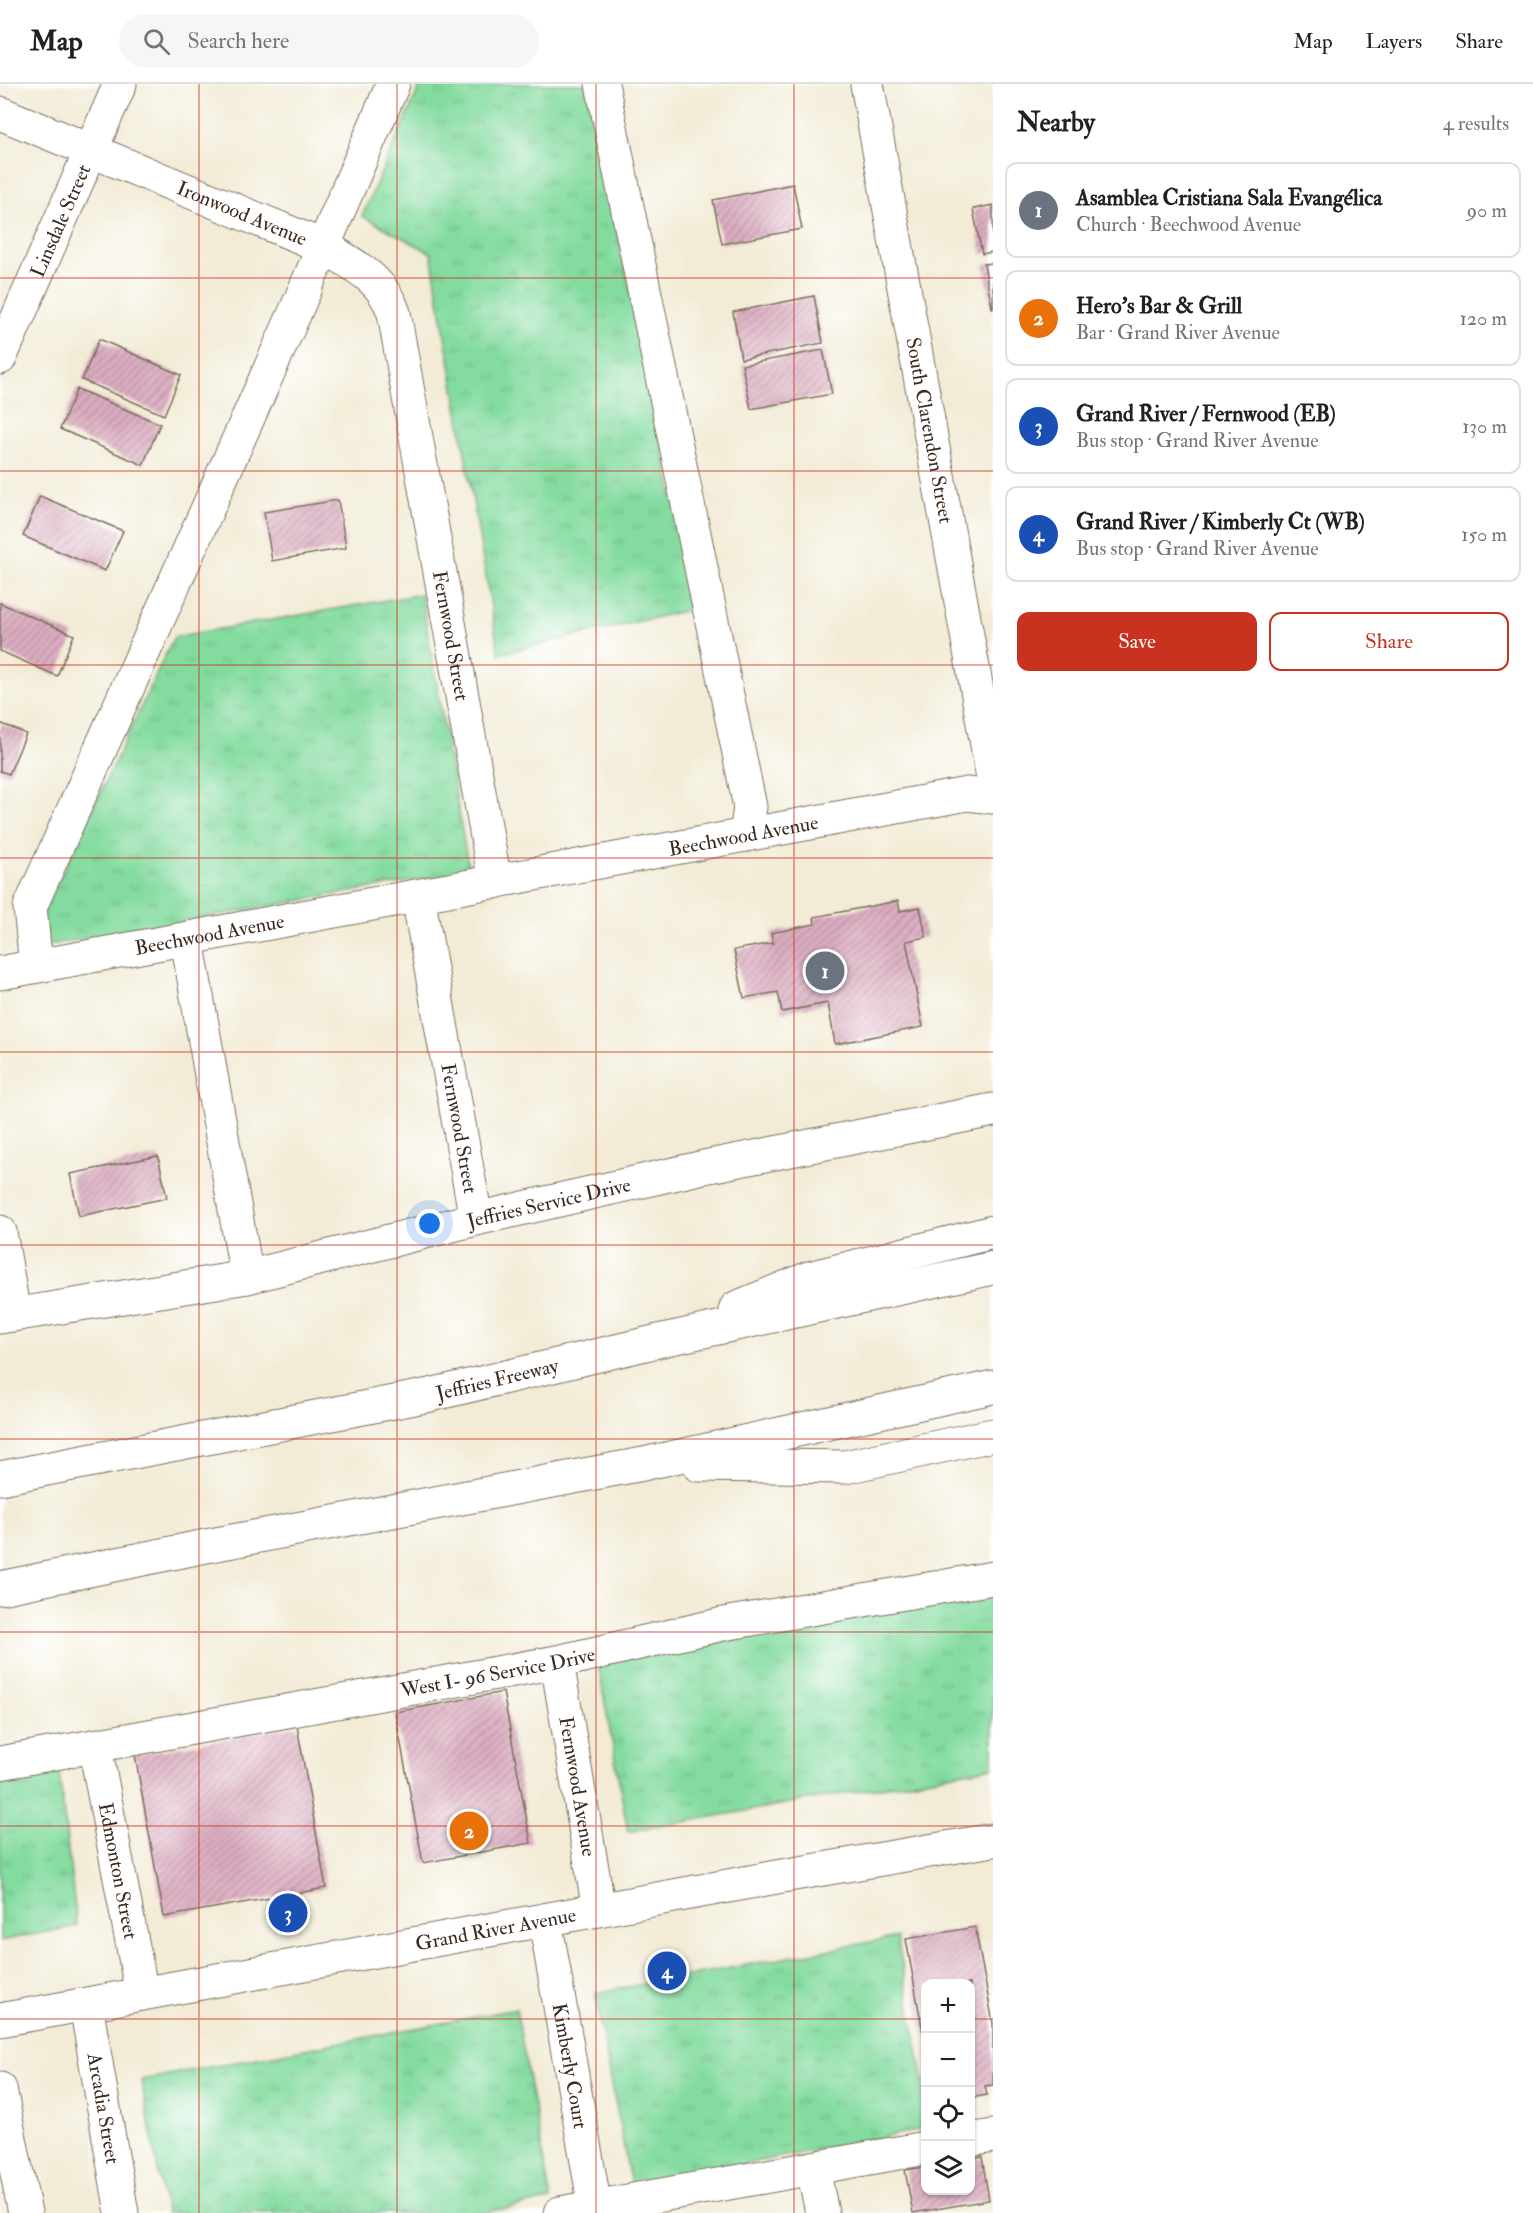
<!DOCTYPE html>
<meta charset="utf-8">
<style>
body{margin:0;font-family:"IM FELL Double Pica",serif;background:#f6f6f6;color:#202124}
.controls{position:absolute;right:18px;bottom:18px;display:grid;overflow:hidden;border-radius:12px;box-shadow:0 2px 4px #0004}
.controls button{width:54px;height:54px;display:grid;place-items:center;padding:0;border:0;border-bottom:2px solid #e0e0e0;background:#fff;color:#202124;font:30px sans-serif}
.you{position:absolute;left:430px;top:1140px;width:21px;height:21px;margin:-15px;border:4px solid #fff;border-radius:50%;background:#1a73e8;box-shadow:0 0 0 9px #1a73e833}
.badge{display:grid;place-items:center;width:39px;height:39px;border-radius:50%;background:#c8321e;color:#fff;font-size:20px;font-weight:700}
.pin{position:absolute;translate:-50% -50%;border:3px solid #fff;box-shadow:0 2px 6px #0006}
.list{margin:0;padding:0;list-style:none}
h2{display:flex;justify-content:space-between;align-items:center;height:78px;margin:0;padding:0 24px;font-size:26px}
h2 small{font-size:20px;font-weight:400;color:#757577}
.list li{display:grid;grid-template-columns:39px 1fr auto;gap:18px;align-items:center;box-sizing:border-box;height:96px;margin:0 12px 12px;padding:0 12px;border:2px solid #e0e0e0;border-radius:12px}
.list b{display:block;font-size:22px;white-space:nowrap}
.list p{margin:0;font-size:20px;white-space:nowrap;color:#757577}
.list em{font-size:20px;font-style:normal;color:#757577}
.actions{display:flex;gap:12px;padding:18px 24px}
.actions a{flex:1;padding:14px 0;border:2px solid #c8321e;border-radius:12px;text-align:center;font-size:21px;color:#c8321e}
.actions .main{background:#c8321e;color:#fff}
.icon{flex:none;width:33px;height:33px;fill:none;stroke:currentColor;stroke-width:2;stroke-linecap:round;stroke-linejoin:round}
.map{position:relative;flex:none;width:993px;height:2129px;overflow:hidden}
header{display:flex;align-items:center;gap:36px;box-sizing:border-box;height:84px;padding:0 30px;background:#fff;border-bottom:2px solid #e0e0e0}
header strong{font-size:28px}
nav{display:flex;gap:33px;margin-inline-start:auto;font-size:21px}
.search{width:420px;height:54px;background:#f6f6f6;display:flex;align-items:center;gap:15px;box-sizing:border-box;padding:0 21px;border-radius:33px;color:#757577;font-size:22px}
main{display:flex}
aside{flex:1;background:#fff}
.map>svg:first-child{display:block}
.grass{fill:url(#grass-tufts);stroke:#5f825e;stroke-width:1.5}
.building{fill:url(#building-hatch)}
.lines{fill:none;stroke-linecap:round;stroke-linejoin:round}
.minor-casing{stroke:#7b6e5e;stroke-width:35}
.major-casing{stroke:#7b6e5e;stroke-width:35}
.highway-casing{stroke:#7b6e5e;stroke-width:35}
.minor{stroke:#fff;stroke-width:33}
.major{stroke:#fff;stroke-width:33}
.highway{stroke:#fff;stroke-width:33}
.grid{fill:none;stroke:#c8321e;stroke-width:1.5;stroke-opacity:0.55}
.labels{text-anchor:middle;stroke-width:4.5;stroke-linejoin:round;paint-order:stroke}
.street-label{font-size:20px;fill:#3b2a1e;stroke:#fff}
</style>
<header>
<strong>Map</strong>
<div class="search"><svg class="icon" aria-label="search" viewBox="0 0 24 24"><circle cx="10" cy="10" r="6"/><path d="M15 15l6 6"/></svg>Search here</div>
<nav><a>Map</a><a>Layers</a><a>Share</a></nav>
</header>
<main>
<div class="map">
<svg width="993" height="2129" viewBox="0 0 993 2129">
<defs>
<pattern id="grass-tufts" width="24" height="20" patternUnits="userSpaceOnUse" patternTransform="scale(1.5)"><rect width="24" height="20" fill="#83db9f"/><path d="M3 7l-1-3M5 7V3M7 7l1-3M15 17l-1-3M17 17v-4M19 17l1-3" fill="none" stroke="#72bc88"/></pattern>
<pattern id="building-hatch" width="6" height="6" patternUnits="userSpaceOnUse" patternTransform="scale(1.5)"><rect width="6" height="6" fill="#dcadc1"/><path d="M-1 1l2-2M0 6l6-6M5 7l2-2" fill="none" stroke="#b48d9c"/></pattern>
</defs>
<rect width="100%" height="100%" fill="#fff"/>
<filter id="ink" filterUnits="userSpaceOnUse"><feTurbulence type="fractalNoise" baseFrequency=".0167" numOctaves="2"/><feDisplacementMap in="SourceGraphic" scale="12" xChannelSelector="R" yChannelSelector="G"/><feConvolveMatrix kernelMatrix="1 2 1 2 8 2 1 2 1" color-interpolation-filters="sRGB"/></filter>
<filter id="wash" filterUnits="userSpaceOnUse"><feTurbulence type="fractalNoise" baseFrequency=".008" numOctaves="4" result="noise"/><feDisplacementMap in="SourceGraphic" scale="24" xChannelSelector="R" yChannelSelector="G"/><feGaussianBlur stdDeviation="1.35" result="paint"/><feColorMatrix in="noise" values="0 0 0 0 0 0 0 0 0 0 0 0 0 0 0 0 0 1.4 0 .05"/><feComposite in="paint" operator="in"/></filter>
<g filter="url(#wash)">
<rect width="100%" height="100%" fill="#f2ebd5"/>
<!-- grass -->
<path class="grass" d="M 421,0 L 586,0 L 697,524 L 499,570 L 431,169 L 362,132 Z
M 421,510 L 469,787 L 48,861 L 43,830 L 174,553 Z
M 993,1509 L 993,1683 L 628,1748 L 598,1580 Z
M 59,1688 L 77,1842 L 0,1857 L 0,1699 Z
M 897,1853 L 925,2005 L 925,2045 L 631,2102 L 595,1909 Z
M 516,1925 L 551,2116 L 481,2129 L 166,2129 L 141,1996 Z"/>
<g id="blocks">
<!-- building -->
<path class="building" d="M 793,100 L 802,145 L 722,160 L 713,116 Z
M 993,121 L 993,168 L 982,170 L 973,125 Z
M 993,179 L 993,224 L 992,224 L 984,180 Z
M 814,212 L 823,259 L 741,275 L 733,228 Z
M 99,255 L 181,291 L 164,331 L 82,296 Z
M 823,266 L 832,310 L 751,325 L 742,281 Z
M 77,305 L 160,340 L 143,381 L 60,345 Z
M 40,412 L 123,447 L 105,487 L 23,452 Z
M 338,416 L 346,464 L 272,477 L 264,428 Z
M 0,519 L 74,551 L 57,592 L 0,567 Z
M 0,639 L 26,650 L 9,690 L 0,687 Z
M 898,817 L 900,827 L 920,823 L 926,853 L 906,857 L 923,943 L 835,960 L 828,919 L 782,928 L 778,908 L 744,914 L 734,866 L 773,859 L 771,849 L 815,840 L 814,833 Z
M 158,1072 L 167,1114 L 79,1132 L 70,1090 Z
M 503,1608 L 531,1759 L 423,1779 L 395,1628 Z
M 297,1642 L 326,1804 L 164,1833 L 135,1671 Z
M 975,1843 L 993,1939 L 993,2001 L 985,2002 L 987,2011 L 970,2014 L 970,1900 L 926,1900 L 924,1954 L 906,1855 Z
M 982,2073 L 989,2116 L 913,2129 L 905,2086 L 926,2083 L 926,2106 L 970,2106 L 970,2075 Z"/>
</g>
</g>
<g filter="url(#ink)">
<use href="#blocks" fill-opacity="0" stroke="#7b6e5e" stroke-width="1.5"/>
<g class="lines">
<!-- minor casing -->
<g class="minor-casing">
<g id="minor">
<path d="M 602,0 L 750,723 L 746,751"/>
<path id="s1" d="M 867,0 L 993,694"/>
<path id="s2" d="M 0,29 L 327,164 C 355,182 383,195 394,229 L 495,798"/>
<path id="s3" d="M 0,274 L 120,0"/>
<path id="s4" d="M 418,812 L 476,1135"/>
<path d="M 187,856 L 247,1193"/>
<path d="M 36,882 L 30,823 L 297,224 L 393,0"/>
<path id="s5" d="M 0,889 L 967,710 L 993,713"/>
<path d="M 0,1148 L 14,1231"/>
<path id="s6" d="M 0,1233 L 247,1193 L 476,1135 L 704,1083 L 993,1026"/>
<path id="s7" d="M 557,1578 L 599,1826"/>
<path id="s8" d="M 95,1663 L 142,1910"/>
<path id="s9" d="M 0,1679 L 557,1578 L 723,1540 L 993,1494"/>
<path id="s10" d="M 545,1836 L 596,2129"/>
<path id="s11" d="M 86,1921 L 122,2129"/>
<path d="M 0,2005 L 25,2129"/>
<path d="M 970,2056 L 993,2052"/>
<path d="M 813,2084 L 822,2129"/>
<path d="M 560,2129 L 926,2064"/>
</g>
</g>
<!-- major casing -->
<g class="major-casing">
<g id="major">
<path id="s12" d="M 0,1936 L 788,1791 L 993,1756"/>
</g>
</g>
<!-- highway casing -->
<g class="highway-casing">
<g id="highway">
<path d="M 736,1224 L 809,1194 L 993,1148"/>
<path d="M 699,1381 L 845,1383 L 993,1351"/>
<path id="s13" d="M 0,1394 L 430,1311 L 658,1257 L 993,1184"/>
<path d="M 0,1504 L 211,1461 L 643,1380 L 993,1303"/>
</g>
</g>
<!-- minor -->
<use href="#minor" class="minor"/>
<!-- major -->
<use href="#major" class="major"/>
<!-- highway -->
<use href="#highway" class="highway"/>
</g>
</g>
<!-- grid -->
<path class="grid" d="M 199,0 L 199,2129M 397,0 L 397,2129M 596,0 L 596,2129M 794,0 L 794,2129M 0,194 L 993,194M 0,387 L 993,387M 0,581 L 993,581M 0,774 L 993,774M 0,968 L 993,968M 0,1161 L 993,1161M 0,1355 L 993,1355M 0,1548 L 993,1548M 0,1742 L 993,1742M 0,1935 L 926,1935M 970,1935 L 993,1935"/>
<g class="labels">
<!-- street labels -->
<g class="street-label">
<text dy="7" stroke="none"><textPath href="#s2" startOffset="262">Ironwood Avenue</textPath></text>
<text dy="7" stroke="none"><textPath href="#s3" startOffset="150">Linsdale Street</textPath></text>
<text dy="7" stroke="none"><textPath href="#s1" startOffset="352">South Clarendon Street</textPath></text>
<text dy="7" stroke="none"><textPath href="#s2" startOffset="777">Fernwood Street</textPath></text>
<text dy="7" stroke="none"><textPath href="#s5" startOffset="756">Beechwood Avenue</textPath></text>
<text dy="7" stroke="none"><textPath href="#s5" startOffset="213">Beechwood Avenue</textPath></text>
<text dy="7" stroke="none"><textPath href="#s4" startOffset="236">Fernwood Street</textPath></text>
<text dy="7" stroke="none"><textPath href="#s6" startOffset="561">Jeffries Service Drive</textPath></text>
<text dy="7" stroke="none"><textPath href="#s13" startOffset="507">Jeffries Freeway</textPath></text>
<text dy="7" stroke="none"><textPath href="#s9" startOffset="506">West I- 96 Service Drive</textPath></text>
<text dy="7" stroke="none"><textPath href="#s7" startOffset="126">Fernwood Avenue</textPath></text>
<text dy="7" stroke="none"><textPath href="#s8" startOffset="126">Edmonton Street</textPath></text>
<text dy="7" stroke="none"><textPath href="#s12" startOffset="504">Grand River Avenue</textPath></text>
<text dy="7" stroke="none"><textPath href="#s10" startOffset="148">Kimberly Court</textPath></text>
<text dy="7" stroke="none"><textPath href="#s11" startOffset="105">Arcadia Street</textPath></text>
</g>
</g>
</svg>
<div class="controls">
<button>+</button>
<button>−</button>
<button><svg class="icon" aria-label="locate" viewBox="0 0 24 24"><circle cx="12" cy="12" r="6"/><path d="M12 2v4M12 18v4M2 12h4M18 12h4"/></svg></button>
<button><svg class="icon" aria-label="layers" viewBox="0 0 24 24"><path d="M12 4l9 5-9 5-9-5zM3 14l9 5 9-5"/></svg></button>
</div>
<div class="you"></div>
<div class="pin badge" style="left:825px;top:887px;background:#6b7280">1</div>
<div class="pin badge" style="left:469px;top:1747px;background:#e8710a">2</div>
<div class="pin badge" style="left:288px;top:1829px;background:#1a4fb4">3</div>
<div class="pin badge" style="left:667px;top:1887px;background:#1a4fb4">4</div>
</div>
<aside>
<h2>Nearby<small>4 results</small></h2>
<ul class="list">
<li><span class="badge" style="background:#6b7280">1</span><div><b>Asamblea Cristiana Sala Evangélica</b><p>Church · Beechwood Avenue</p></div><em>90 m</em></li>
<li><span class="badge" style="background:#e8710a">2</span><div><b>Hero's Bar &amp; Grill</b><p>Bar · Grand River Avenue</p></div><em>120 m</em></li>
<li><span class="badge" style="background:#1a4fb4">3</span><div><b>Grand River / Fernwood (EB)</b><p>Bus stop · Grand River Avenue</p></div><em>130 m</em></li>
<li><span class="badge" style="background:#1a4fb4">4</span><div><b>Grand River / Kimberly Ct (WB)</b><p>Bus stop · Grand River Avenue</p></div><em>150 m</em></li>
</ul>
<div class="actions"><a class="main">Save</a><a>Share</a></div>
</aside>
</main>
